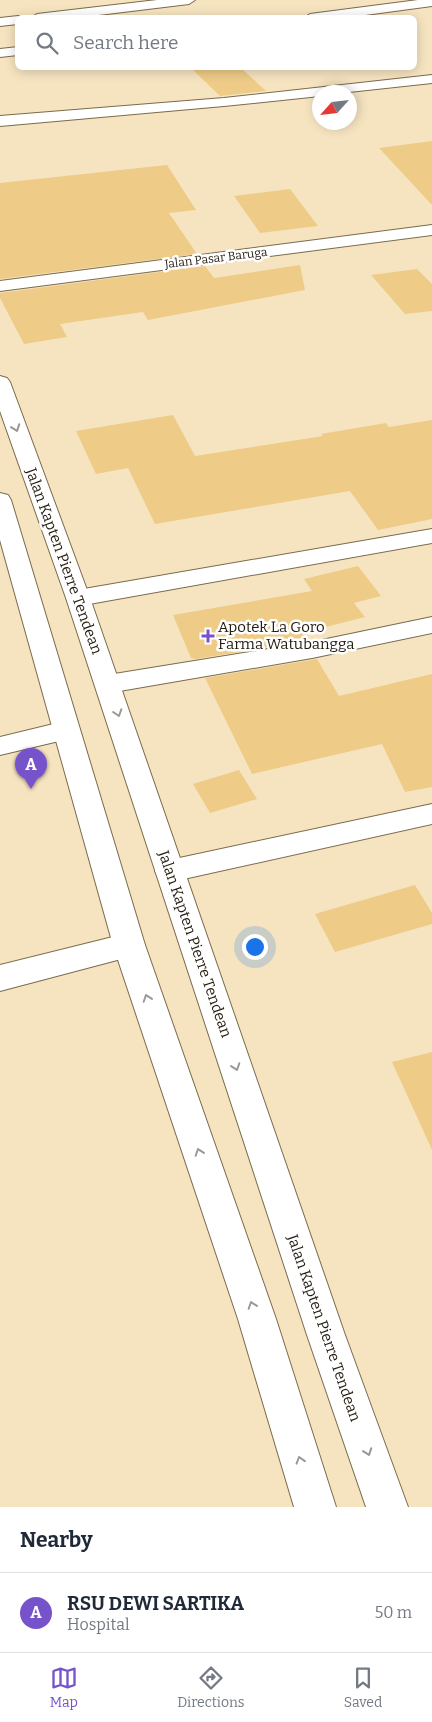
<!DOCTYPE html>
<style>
body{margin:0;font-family:Bitter,serif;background:#f6f6f7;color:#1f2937}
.compass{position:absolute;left:312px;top:85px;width:45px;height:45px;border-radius:50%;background:#fff;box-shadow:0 2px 12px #0003;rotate:243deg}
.you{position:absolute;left:254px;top:946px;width:18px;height:18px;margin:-12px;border:4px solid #fff;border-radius:50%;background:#1a73e8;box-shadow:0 0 0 8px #1a73e833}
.badge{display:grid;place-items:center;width:32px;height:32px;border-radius:50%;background:#7652cb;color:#fff;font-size:16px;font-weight:700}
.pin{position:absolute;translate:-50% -41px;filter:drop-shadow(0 1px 2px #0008)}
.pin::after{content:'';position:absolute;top:26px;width:18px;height:15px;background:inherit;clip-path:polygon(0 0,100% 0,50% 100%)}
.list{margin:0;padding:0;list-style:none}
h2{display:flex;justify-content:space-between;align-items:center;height:65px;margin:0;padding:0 20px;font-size:21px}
h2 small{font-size:16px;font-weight:400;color:#747a83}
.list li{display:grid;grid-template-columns:32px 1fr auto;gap:15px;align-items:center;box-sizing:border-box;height:80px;padding:0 20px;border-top:1px solid #e0e1e3}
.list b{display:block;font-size:19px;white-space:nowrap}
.list p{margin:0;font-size:16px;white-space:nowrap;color:#747a83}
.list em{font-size:16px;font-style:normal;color:#747a83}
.icon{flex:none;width:28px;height:28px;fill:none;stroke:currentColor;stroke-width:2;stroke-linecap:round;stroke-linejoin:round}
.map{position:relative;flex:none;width:432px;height:1507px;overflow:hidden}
.search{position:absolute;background:#fff;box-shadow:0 2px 12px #0003;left:15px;right:15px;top:15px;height:55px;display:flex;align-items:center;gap:12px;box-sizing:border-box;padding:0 18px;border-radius:8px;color:#747a83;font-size:19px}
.sheet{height:145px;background:#fff}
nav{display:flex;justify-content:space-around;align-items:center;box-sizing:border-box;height:70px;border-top:1px solid #e0e1e3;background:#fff;font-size:14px;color:#747a83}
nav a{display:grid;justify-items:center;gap:2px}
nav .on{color:#7652cb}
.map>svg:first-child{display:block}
.building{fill:#eecb87}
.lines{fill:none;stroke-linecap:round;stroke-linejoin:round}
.street-casing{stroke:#7b6b4c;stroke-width:2}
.highway-casing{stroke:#7b6b4c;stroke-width:2}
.street{fill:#fff;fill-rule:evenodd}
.highway{fill:#fff;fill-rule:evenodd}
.oneway{stroke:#9c9993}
.poi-dot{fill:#7652cb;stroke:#fff;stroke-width:2}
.labels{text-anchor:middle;stroke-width:5;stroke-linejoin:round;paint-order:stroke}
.far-street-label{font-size:12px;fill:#231c0f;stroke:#fff}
.street-label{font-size:15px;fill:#231c0f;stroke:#fff}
.poi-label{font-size:15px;fill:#231c0f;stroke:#fff;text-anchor:start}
</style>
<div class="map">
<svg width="432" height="1507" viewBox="0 0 432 1507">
<rect width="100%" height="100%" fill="#f6e4c1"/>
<!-- building -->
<path class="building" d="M 191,68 L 241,68 L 266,91 L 220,96 Z
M 432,141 L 432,205 L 379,148 Z
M 167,165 L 196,210 L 169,213 L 197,254 L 0,279 L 0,183 Z
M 290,189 L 318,226 L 260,233 L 234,196 Z
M 300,265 L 305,290 L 148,320 L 143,312 L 60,324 L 67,337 L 24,344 L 0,298 L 0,293 L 205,266 L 214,278 Z
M 417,269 L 432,284 L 432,311 L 405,314 L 371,275 Z
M 173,415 L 195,456 L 323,436 L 321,434 L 386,423 L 389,427 L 432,420 L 432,519 L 378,530 L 350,491 L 155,524 L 128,468 L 96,474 L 76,431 Z
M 358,566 L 381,596 L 354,603 L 365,617 L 302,633 L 307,641 L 195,659 L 191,658 L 173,615 L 312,591 L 304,579 Z
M 317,659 L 339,696 L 432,674 L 432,787 L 405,792 L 382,744 L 252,774 L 205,678 Z
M 239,770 L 257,799 L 210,813 L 193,784 Z
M 415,885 L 432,913 L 432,924 L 335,952 L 315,914 Z
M 432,1052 L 432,1150 L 392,1062 Z"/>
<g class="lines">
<!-- street casing -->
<g class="street-casing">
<path id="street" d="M 157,0 L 195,0 L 189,4 L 74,18 L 31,18 L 37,14 Z
M 418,0 L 432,0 L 432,6 L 343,18 L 304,18 L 310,14 Z
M 18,16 L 23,18 L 18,18 L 18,24 L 0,26 L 0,18 Z
M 18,47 L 18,55 L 0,57 L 0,49 Z
M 432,75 L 432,83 L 349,92 L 320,92 L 320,96 L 224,106 L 0,126 L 0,116 L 224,98 Z
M 432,225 L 432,235 L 0,291 L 0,281 Z
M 432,529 L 432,543 L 78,606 L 69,603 L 66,598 L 69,593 L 78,590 Z
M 432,617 L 432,633 L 312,658 L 108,693 L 99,690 L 95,684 L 99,678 L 108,675 L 312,642 Z
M 66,721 L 76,723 L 80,730 L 76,737 L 0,755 L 0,737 Z
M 432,804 L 432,824 L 170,882 L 159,879 L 155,871 L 159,863 L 170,860 Z
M 129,933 L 140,936 L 145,945 L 140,954 L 0,991 L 0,965 Z"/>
</g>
<!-- highway casing -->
<g class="highway-casing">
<path id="highway" d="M 0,376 L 7,378 L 10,382 L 90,598 L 345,1335 L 408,1507 L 366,1507 L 307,1335 L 66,598 L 0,411 Z
M 0,493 L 8,495 L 11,500 L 145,945 L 276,1319 L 336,1507 L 294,1507 L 238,1319 L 113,945 L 0,540 Z"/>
</g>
<!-- street -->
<use href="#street" class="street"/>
<!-- highway -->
<use href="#highway" class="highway"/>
</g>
<!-- one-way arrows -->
<defs><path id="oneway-chevron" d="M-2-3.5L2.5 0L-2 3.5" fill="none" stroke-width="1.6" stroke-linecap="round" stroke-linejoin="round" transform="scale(1.25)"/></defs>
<g class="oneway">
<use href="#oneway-chevron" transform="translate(16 428) rotate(70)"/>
<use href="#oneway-chevron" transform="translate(118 713) rotate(72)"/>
<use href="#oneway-chevron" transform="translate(147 998) rotate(-109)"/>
<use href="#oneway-chevron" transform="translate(236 1067) rotate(71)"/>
<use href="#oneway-chevron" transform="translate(199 1152) rotate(-109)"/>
<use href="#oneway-chevron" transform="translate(252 1305) rotate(-109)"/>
<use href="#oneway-chevron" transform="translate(368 1452) rotate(70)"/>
<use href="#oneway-chevron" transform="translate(300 1460) rotate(-107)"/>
</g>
<!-- markers -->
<path class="poi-dot" d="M205.5 628.5h5v5h5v5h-5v5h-5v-5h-5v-5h5z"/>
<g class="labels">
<!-- far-street labels -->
<g class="far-street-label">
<text transform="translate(216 258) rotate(-7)" y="4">Jalan Pasar Baruga</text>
</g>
<!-- street labels -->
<g class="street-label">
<text transform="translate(64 561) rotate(70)" y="5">Jalan Kapten Pierre Tendean</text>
<text transform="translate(195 944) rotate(71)" y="5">Jalan Kapten Pierre Tendean</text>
<text transform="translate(324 1328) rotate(71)" y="5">Jalan Kapten Pierre Tendean</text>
</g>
<!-- poi labels -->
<g class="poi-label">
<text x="218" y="632">Apotek La Goro<tspan x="218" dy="17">Farma Watubangga</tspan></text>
</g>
</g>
</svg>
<svg class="compass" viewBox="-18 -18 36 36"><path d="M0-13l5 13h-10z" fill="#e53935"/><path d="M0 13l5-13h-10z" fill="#747a83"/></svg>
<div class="you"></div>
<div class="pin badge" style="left:31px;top:789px">A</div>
<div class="search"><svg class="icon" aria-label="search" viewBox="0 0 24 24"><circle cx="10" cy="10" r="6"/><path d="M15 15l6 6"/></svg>Search here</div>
</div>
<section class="sheet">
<h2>Nearby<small></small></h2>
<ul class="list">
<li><span class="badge">A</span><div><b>RSU DEWI SARTIKA</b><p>Hospital</p></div><em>50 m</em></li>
</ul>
</section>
<nav>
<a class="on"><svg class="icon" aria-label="map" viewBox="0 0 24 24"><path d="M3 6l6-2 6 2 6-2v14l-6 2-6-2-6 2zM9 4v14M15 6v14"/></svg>Map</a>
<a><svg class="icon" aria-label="directions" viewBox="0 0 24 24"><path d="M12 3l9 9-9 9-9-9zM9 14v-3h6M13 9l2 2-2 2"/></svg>Directions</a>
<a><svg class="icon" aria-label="saved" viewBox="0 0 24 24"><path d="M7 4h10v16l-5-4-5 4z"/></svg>Saved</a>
</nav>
